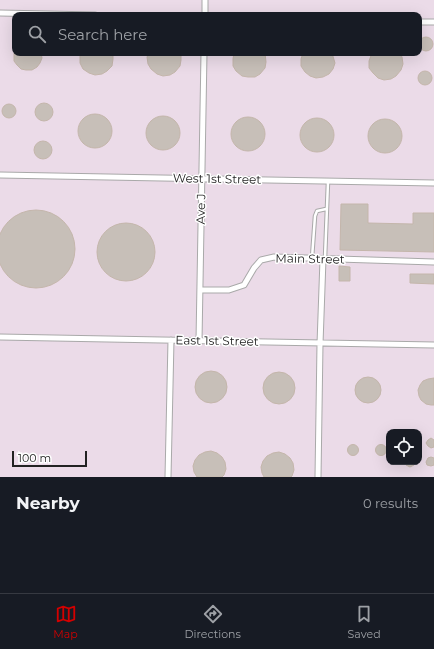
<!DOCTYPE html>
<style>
body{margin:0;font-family:Montserrat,sans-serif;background:#242831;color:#f1f3f6}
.controls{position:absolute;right:12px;bottom:12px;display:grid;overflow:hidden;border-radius:8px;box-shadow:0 4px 16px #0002}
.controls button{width:36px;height:36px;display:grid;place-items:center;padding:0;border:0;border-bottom:1px solid #363941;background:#171b24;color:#f1f3f6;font:20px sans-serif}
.scale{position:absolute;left:12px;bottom:10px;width:75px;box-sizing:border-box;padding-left:4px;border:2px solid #222;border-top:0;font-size:11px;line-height:14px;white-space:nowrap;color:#222;-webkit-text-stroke:3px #fff;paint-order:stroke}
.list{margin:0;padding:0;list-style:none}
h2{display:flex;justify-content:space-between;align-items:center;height:52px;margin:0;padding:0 16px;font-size:17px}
h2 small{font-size:13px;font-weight:400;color:#9ea1a6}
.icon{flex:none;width:22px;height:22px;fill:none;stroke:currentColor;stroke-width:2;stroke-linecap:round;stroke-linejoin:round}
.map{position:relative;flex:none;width:434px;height:477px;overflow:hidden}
.search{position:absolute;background:#171b24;box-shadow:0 4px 16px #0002;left:12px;right:12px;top:12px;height:44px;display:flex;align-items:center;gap:10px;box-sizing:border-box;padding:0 14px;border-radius:8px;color:#9ea1a6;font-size:15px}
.sheet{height:116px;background:#171b24}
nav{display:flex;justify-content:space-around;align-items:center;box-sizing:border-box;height:56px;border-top:1px solid #363941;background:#171b24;font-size:11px;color:#9ea1a6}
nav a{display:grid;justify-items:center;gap:2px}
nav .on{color:#d40000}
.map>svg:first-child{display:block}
.industrial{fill:#ebdbe8;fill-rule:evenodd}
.building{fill:#c7bfb8;stroke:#c4b6ab}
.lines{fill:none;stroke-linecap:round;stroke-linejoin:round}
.service-casing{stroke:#a9a9a9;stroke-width:4.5}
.minor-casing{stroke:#a9a9a9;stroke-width:7}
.service{stroke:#fff;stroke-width:2.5}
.minor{stroke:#fff;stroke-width:5}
.labels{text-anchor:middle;stroke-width:3;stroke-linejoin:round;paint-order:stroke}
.street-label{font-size:12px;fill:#222;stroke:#fff}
</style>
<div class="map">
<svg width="434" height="477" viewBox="0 0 434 477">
<rect width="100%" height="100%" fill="#f2efe9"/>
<!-- industrial -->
<path class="industrial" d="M 0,0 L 434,0 L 434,477 L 0,477 ZM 15,15 L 419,15 L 419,53 L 15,53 ZM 389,432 L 419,432 L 419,462 L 389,462 Z"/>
<!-- building -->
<path class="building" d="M419 44a7 7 0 1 1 14 0a7 7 0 1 1-14 0Z
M 14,53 L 41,53 L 42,58 L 40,63 L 37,67 L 32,70 L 26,70 L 21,69 L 17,65 L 14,61 Z
M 80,53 L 113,53 L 113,59 L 112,66 L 107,71 L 102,74 L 95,75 L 89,73 L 83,69 L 80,63 Z
M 149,53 L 181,53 L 181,60 L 180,66 L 175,72 L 170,75 L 163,76 L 157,74 L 151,69 L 148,64 L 147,57 Z
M 234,53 L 265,53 L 266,62 L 265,68 L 260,74 L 255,77 L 248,77 L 242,76 L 236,71 L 233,66 L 233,59 Z
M 303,53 L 332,53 L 335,63 L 333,69 L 329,74 L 323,77 L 316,78 L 310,76 L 305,72 L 301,66 L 301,59 Z
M 372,53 L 400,53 L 402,57 L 403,64 L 401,70 L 396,76 L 391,79 L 384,80 L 378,78 L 373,73 L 369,68 L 369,61 Z
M418 78a7 7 0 1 1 14 0a7 7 0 1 1-14 0Z
M35 112a9 9 0 1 1 18 0a9 9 0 1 1-18 0Z
M2 111a7 7 0 1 1 14 0a7 7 0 1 1-14 0Z
M78 131a17 17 0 1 1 34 0a17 17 0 1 1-34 0Z
M146 133a17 17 0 1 1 34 0a17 17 0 1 1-34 0Z
M231 134a17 17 0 1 1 34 0a17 17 0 1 1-34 0Z
M300 135a17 17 0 1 1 34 0a17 17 0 1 1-34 0Z
M368 136a17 17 0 1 1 34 0a17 17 0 1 1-34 0Z
M34 150a9 9 0 1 1 18 0a9 9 0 1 1-18 0Z
M 341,204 L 368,204 L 368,223 L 413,224 L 413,213 L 434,213 L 434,252 L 340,250 Z
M-3 249a39 39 0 1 1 78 0a39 39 0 1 1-78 0Z
M97 252a29 29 0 1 1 58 0a29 29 0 1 1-58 0Z
M 339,266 L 350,267 L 350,281 L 339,281 Z
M 410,274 L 434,274 L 434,284 L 410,283 Z
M195 387a16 16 0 1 1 32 0a16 16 0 1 1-32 0Z
M263 388a16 16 0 1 1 32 0a16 16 0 1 1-32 0Z
M355 390a13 13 0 1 1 26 0a13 13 0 1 1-26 0Z
M 434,378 L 434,405 L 431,405 L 426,404 L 421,400 L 419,396 L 418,390 L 420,385 L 423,381 L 428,379 Z
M 431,438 L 434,440 L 434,447 L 431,448 L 428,446 L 426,443 L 428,440 Z
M347.5 450a5.5 5.5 0 1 1 11 0a5.5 5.5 0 1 1-11 0Z
M375.5 450a5.5 5.5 0 1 1 11 0a5.5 5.5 0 1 1-11 0Z
M 211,451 L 217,453 L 222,457 L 225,462 L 226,469 L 224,475 L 222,477 L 197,477 L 194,472 L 193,466 L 195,460 L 199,455 L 205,452 Z
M 279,452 L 285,454 L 290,458 L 293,463 L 294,470 L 292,476 L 291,477 L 264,477 L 262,473 L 261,467 L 263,461 L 267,456 L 273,453 Z
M 431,457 L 434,458 L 434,465 L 431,466 L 427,465 L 426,462 L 428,458 Z
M 405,462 L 416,462 L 414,465 L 410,467 L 406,465 Z"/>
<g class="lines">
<!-- service casing -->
<g class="service-casing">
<path id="service" d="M 312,258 L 315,216 L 317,211 L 326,209
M 325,258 L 328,182"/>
</g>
<!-- minor casing -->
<g class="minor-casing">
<path id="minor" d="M 0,13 L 95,15
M 205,15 L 205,0
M 419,22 L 434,22
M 0,175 L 434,183
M 200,290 L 229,290 L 244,285 L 254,268 L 261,260 L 274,257 L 434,262
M 0,337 L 434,345
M 199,341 L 204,53
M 168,477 L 171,340
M 318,477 L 320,344 L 323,259"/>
</g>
<!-- service -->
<use href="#service" class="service"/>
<!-- minor -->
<use href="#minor" class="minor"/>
</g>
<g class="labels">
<!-- street labels -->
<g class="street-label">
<text transform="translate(217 179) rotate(1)" y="4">West 1st Street</text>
<text transform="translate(201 209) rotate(-89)" y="4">Ave J</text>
<text transform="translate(310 259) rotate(1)" y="4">Main Street</text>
<text transform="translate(217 341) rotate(1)" y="4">East 1st Street</text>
</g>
</g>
</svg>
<div class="controls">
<button><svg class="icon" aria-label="locate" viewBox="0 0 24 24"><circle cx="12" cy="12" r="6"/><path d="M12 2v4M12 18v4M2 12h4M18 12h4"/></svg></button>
</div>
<div class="scale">100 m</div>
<div class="search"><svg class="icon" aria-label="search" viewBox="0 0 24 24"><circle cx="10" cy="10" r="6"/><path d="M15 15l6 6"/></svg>Search here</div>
</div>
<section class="sheet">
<h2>Nearby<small>0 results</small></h2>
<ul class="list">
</ul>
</section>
<nav>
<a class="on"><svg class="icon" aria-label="map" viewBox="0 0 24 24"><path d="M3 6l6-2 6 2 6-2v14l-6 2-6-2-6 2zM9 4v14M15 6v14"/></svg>Map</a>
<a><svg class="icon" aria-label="directions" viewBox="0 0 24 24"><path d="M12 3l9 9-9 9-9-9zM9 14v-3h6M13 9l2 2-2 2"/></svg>Directions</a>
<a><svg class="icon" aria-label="saved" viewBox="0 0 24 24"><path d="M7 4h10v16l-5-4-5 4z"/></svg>Saved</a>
</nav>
